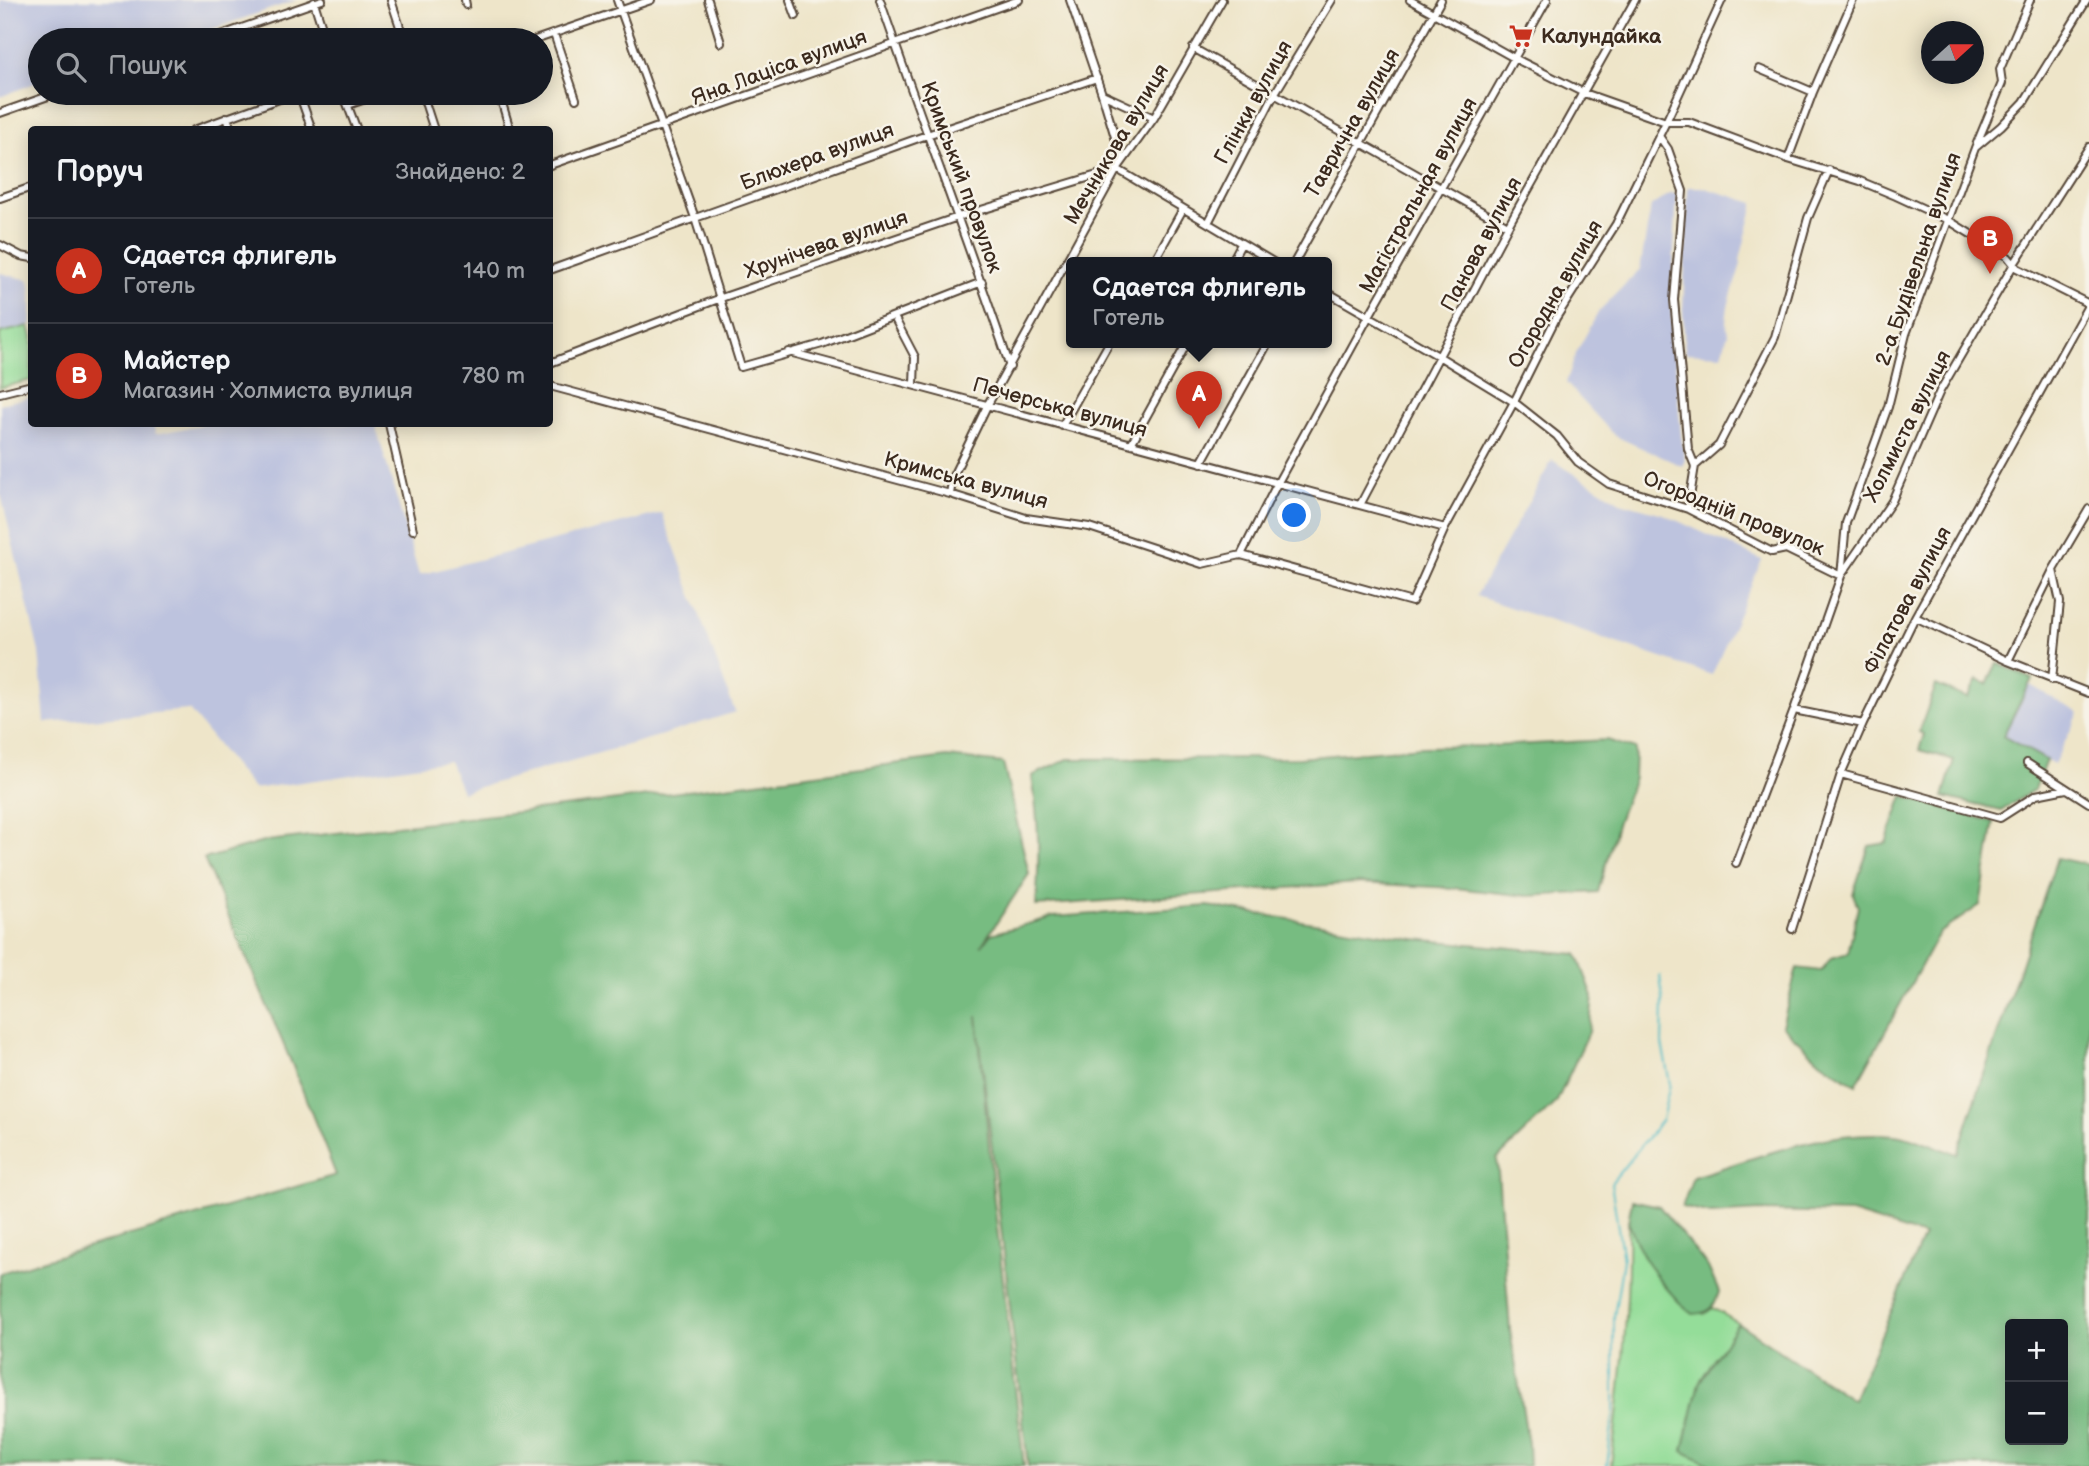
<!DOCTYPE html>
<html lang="uk">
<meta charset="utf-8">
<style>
body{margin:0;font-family:"Balsamiq Sans",sans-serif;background:#242831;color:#f1f3f6}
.controls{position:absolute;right:21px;bottom:21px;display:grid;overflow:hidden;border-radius:7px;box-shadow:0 4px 18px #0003}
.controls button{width:63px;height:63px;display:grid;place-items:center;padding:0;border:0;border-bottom:2px solid #363941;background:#171b24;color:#f1f3f6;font:35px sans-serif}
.compass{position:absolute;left:1921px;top:21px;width:63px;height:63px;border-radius:50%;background:#171b24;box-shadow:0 4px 18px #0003;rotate:69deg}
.you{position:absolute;left:1295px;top:516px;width:24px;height:24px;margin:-18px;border:5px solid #fff;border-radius:50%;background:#1a73e8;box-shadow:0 0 0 10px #1a73e833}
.badge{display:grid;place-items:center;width:46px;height:46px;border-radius:50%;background:#c8321e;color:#fff;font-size:23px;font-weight:700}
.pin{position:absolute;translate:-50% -58px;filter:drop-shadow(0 2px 4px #0008)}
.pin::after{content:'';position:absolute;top:37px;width:24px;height:21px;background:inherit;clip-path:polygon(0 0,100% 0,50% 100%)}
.popup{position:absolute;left:1066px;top:257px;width:266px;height:91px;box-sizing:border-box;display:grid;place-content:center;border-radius:7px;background:#171b24;filter:drop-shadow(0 2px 5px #0005);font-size:23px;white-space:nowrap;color:#9ea1a6}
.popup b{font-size:26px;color:#f1f3f6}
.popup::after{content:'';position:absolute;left:50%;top:100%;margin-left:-14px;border:14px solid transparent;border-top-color:#171b24}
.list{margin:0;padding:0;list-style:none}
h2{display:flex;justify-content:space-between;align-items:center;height:91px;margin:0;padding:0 28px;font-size:30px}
h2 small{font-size:23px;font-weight:400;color:#9ea1a6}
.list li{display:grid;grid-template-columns:46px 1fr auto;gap:21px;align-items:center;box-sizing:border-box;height:105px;padding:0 28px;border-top:2px solid #363941}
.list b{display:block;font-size:26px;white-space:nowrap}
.list p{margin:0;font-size:23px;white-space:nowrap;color:#9ea1a6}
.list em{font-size:23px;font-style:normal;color:#9ea1a6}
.icon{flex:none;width:38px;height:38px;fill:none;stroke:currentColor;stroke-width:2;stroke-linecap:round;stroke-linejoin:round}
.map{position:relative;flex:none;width:2089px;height:1466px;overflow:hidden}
.search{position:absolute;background:#171b24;box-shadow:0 4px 18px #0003;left:28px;top:28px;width:525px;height:77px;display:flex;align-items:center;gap:18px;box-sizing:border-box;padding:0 24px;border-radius:38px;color:#9ea1a6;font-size:26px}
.panel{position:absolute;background:#171b24;box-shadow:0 4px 18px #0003;left:28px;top:126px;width:525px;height:301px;border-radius:7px}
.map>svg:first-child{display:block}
.industrial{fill:#bdc3de}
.green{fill:#94dd99;stroke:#68845c;stroke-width:2}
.forest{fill:#77bc81;stroke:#597350;stroke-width:2;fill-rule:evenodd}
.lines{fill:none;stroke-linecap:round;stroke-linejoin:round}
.stream{stroke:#4ebcc6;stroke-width:2}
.minor-casing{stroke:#564638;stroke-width:10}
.minor{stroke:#fff;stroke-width:6}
.labels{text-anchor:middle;stroke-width:5;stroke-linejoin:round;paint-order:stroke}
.poi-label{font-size:21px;font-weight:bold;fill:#3b2a1e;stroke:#f7f3e8;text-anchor:start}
.street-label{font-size:21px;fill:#3b2a1e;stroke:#f7f3e8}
</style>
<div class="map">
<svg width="2089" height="1466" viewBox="0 0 2089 1466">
<rect width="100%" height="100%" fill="#f7f3e8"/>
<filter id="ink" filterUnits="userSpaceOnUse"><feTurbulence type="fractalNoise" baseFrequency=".0143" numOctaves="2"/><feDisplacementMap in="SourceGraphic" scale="14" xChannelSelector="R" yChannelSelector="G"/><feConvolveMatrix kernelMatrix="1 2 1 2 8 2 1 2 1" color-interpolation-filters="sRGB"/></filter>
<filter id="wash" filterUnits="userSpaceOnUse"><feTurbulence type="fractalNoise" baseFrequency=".00686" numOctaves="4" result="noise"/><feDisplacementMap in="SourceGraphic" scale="28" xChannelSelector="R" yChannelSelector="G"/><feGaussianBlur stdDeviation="1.57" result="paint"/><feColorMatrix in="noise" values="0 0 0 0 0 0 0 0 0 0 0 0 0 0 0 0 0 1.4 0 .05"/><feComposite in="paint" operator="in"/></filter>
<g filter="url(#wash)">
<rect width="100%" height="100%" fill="#eee5c9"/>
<!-- industrial -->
<path class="industrial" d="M 0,0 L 297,0 L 180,40 L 40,40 L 40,81 L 0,97 Z
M 1688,187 L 1702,187 L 1754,203 L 1740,260 L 1741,264 L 1728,306 L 1726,322 L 1728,333 L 1722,355 L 1685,353 L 1683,311 Z
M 1670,194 L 1677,194 L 1671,307 L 1681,435 L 1685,460 L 1682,466 L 1615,436 L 1566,383 L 1577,351 L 1599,311 L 1640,269 L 1651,206 Z
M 0,273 L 29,280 L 31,293 L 31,325 L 0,333 Z
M 31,397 L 32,424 L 153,424 L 156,434 L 206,424 L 375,424 L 419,575 L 662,513 L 735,712 L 659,736 L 462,792 L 449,761 L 253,789 L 189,710 L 45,723 L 39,652 L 0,491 L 0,404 Z
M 1552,460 L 1620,502 L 1663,514 L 1762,560 L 1712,675 L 1476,596 Z
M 2030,685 L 2079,713 L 2054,764 L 2002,736 Z"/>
<!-- green -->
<path class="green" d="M 29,326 L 32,337 L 31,380 L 0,388 L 0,333 Z
M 1628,1222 L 1649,1266 L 1663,1284 L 1679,1302 L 1704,1314 L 1713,1308 L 1738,1323 L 1699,1383 L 1683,1451 L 1713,1466 L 1611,1466 C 1621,1385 1630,1304 1628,1222 Z"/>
<!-- forest -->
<path class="forest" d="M 1997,663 L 2032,679 L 2003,736 L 2046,760 L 2035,789 L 2001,811 L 1943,797 L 1954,760 L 1919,750 L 1924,734 L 1919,732 L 1936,685 L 1967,698 L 1977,680 L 1987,684 Z
M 1607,740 L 1635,749 L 1634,778 L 1618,821 L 1598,892 L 1528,896 L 1455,888 L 1357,883 L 1036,906 C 1040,858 1039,824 1032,776 L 1068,759 L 1299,758 L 1422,747 L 1494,746 Z
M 947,757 L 1003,763 L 1029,874 L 981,946 L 991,934 L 1053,917 L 1208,906 L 1414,939 L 1577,954 L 1593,996 L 1589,1032 L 1557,1101 L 1497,1159 L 1510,1330 L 1528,1443 L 1529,1466 L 1028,1466 L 977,1016 L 994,1201 L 1024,1466 L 0,1466 L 0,1273 L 336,1175 L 292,1064 L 204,859 L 267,841 L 579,805 Z
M 1903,796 L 1994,822 L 1980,905 L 1939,933 L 1856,1085 L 1820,1061 L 1782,1026 L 1797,968 L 1821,971 L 1831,958 L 1848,953 L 1858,907 L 1853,894 L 1869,846 L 1886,843 Z
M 2057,858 L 2089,865 L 2089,1466 L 1713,1466 L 1683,1451 L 1699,1383 L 1738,1323 L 1853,1400 L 1924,1236 L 1851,1213 L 1760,1211 L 1711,1214 L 1682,1207 L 1693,1177 C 1758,1158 1826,1128 1894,1135 C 1915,1137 1937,1149 1957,1154 ZM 2010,1324 L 2063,1324 L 2063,1440 L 2010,1440 Z
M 1632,1200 L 1659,1206 L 1708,1267 L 1719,1292 C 1713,1308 1712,1313 1693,1314 L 1679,1302 L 1663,1284 L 1649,1266 L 1636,1241 L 1628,1222 Z"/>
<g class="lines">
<!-- stream -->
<path class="stream" d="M 1607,1466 L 1614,1409 L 1614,1316 L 1623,1260 L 1611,1183 L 1662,1120 L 1670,1084 L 1662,1044 L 1663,1000 L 1660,976"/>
</g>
</g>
<g filter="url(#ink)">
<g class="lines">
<!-- minor casing -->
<g class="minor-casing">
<path id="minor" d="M 391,0 L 404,39
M 465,0 L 466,5
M 617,0 L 695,218 L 741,367 L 822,344 L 982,282
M 708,0 L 721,43
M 790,0 L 796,16
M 880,0 C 922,123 969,244 1010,367
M 1070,0 L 1102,94 L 1121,157 L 1117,169 L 1275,263
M 1410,0 L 1514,58 L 1584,93 L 1666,122 L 1689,122 L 1788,159 L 1860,181 L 1896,196 L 1948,220 L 2008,257 L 2017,268 L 2089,304
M 314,2 L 326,40
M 554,34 L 576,99
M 207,40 L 322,0
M 535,40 L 651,0
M 1193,48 L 1508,226
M 1759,69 L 1813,92
M 299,93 L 312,130
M 343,93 L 357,130
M 422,93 L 434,130
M 499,93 L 508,123
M 1102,94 L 1154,118
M 348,105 L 383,93
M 0,113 L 57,93
M 227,117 L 231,130
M 194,130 L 296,93
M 1659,136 L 1668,149 L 1683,191 L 1674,300 L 1688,449 L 1695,466 L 1688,509
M 1976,147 L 2001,126 L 2024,102 L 2087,0
M 1788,159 L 1813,92 L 1853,0
M 550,165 L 1019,0
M 0,198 L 32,187
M 1208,223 L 1275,93 L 1332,0
M 0,245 L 21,256 L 32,258
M 1153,263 L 1183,209
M 1231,263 L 1241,244
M 1294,263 L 1441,0
M 550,270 L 927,135 L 1097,78
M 1327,292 L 1440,357 L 1514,402 L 1557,436 L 1578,462 L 1609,484 L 1688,509 L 1772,552 L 1786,549 L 1841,576
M 894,317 L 915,357 L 914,385
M 789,352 L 1445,528
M 550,363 L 721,298 L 958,217 L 1117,169
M 550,386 L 950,494 L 1026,518 L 1089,527 L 1202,564 L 1241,555 L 1412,602 L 1445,528 L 1514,402 L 1556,318 L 1616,224 L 1666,122 L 1722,0
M 0,393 L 32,385
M 389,424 L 413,530
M 1062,426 L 1109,343
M 1131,444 L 1187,343
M 1201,463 L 1268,343
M 1695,466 L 1719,445 L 1775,337 L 1808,218 L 1829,170
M 950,494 L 953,476 L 987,406 L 1117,169 L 1154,118 L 1222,0
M 1360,505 L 1508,226 L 1635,0
M 1241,555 L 1277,484 L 1369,316 L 1547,0
M 1842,574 L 1892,501 L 1940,391 L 2014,264 L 2089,147
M 1915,617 L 2008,661 L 2089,693
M 2008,661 L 2053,570 L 2089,509
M 2052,680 L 2060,602 L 2053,570
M 1794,710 L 1863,724
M 2027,763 L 2089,803
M 1841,774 L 2000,818 L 2036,795 L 2066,789
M 1736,863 L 1794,710 L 1841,576 L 1846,523 L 1888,407 L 1906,334 L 1975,148 L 2002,83 L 2000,69 L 2030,0
M 1792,929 L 1841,774 L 1863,724 L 1915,617 L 2089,304"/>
</g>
<!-- minor -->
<use href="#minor" class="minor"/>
</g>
</g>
<!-- icons -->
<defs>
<g id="supermarket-bare" transform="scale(1.89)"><path d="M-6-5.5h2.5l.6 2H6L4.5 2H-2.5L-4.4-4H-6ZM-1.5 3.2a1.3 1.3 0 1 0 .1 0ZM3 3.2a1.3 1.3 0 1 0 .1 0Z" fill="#c8321e" stroke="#f7f3e8" stroke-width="2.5" paint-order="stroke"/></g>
</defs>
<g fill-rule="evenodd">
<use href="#supermarket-bare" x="1521" y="36"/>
</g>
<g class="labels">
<!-- poi labels -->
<g class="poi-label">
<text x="1541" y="43">Калундайка</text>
</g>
<!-- street labels -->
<g class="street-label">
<text transform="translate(779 67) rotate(-20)" y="7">Яна Лаціса вулиця</text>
<text transform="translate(1253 102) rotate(-61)" y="7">Глінки вулиця</text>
<text transform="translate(1352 123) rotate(-60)" y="7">Таврична вулиця</text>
<text transform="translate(1116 144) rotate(-59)" y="7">Мечникова вулиця</text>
<text transform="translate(817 156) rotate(-20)" y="7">Блюхера вулиця</text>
<text transform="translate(962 177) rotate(70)" y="7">Кримський провулок</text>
<text transform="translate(1418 195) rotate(-61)" y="7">Магістральная вулиця</text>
<text transform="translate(826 244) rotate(-19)" y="7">Хрунічева вулиця</text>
<text transform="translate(1481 244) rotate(-62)" y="7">Панова вулиця</text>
<text transform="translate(1918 259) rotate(-71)" y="7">2-а Будівельна вулиця</text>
<text transform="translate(1555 294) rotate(-60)" y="7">Огородна вулиця</text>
<text transform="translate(1060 407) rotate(15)" y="7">Печерська вулиця</text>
<text transform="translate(1907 426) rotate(-63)" y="7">Холмиста вулиця</text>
<text transform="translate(966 480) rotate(15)" y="7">Кримська вулиця</text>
<text transform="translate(1734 513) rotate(22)" y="7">Огородній провулок</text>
<text transform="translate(1907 600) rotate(-62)" y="7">Філатова вулиця</text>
</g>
</g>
</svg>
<div class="controls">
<button>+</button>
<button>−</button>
</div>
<svg class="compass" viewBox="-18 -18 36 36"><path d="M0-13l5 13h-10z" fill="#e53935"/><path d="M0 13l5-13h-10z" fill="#9ea1a6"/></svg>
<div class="you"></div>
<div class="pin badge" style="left:1199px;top:429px">A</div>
<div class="popup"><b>Сдается флигель</b>Готель</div>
<div class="pin badge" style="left:1990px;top:274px">B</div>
<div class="search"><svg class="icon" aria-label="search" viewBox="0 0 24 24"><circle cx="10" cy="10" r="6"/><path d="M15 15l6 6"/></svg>Пошук</div>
<section class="panel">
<h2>Поруч<small>Знайдено: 2</small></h2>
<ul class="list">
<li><span class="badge">A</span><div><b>Сдается флигель</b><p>Готель</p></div><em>140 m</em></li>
<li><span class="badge">B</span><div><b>Майстер</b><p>Магазин · Холмиста вулиця</p></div><em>780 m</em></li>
</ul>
</section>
</div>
